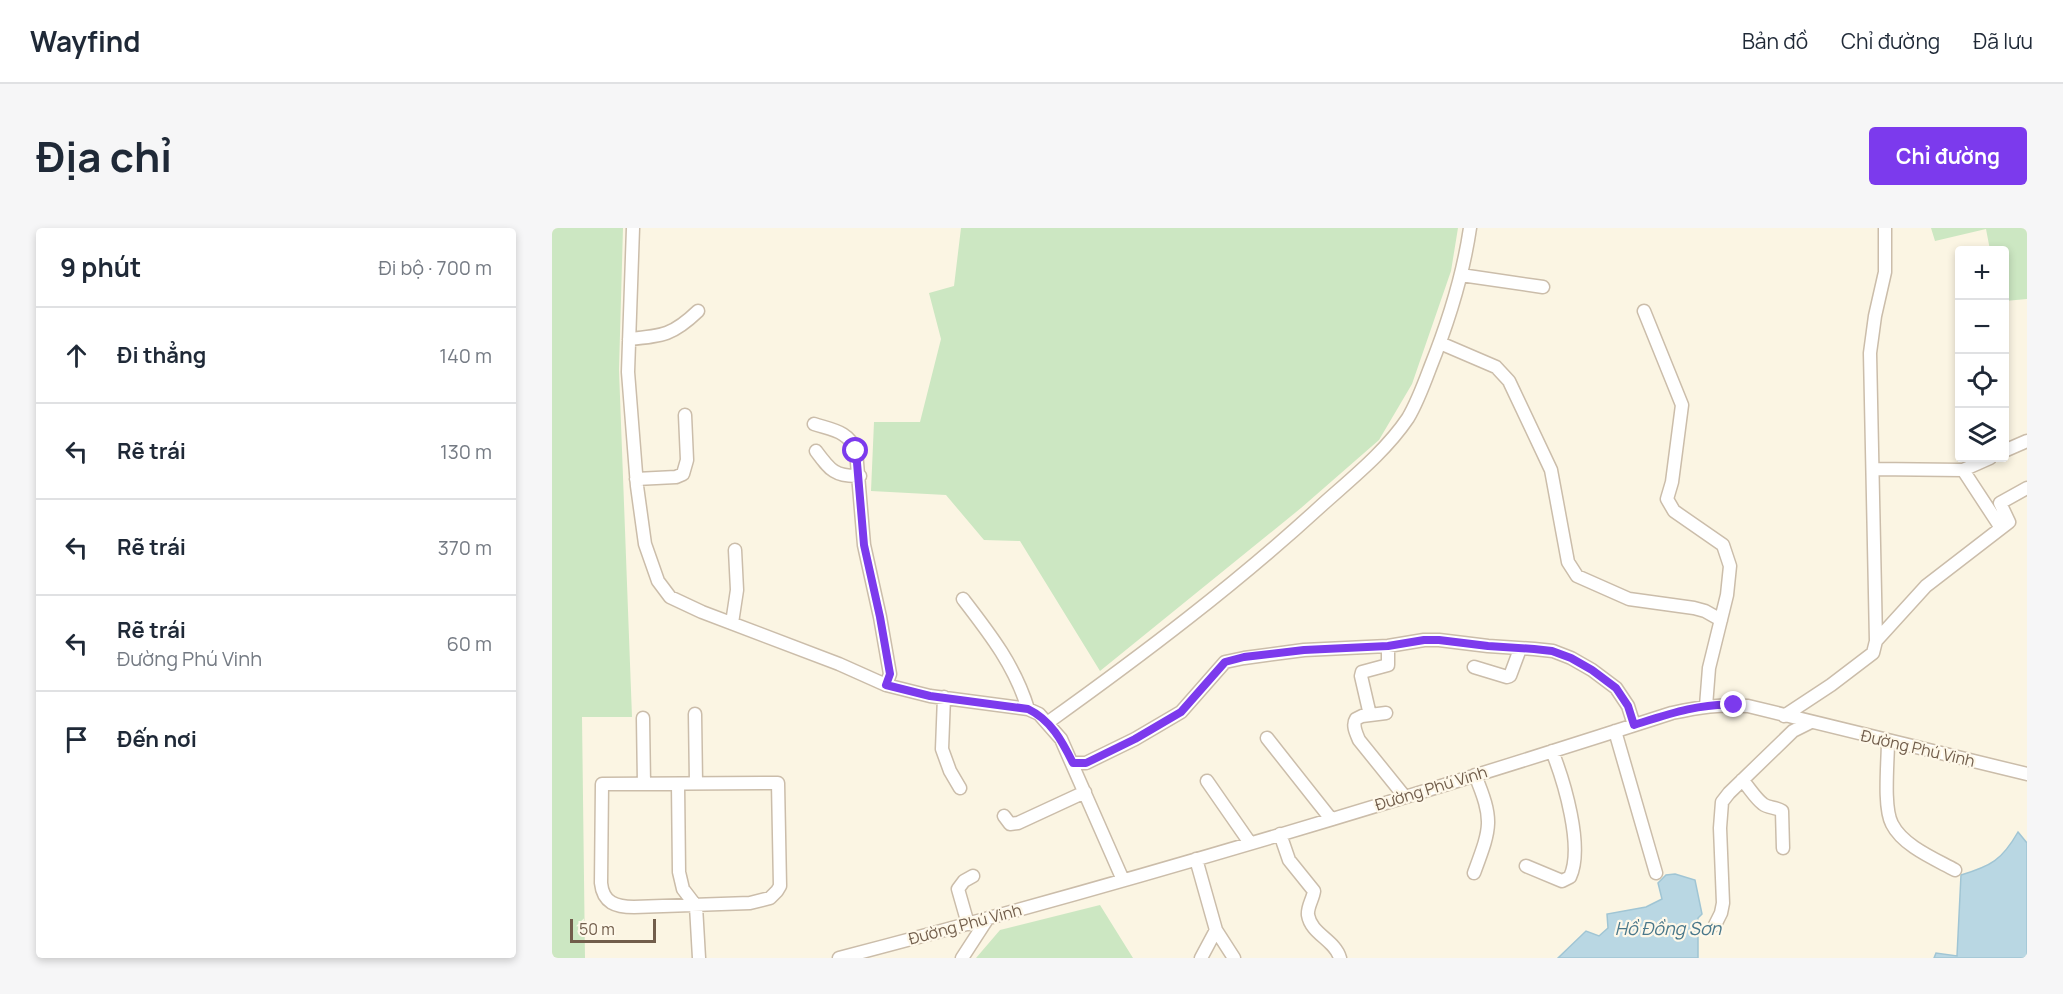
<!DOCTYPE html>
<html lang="vi">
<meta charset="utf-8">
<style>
body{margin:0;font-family:Manrope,sans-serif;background:#f6f6f7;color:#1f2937}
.controls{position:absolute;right:18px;top:18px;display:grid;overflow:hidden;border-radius:6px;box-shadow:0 3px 9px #0003}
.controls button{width:54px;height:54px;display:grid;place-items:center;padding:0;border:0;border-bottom:2px solid #e0e1e3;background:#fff;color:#1f2937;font:30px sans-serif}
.scale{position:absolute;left:18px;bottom:15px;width:86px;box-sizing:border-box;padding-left:6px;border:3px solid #715d4b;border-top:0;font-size:16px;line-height:21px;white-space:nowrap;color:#715d4b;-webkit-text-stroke:4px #fef8e9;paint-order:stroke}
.stop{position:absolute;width:18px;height:18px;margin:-14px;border:4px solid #7c3aed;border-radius:50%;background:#fff}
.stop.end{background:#7c3aed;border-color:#fff;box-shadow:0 2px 6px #0008}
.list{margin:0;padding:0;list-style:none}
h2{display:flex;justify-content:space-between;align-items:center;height:78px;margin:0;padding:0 24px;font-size:26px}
h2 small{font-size:20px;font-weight:400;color:#747a83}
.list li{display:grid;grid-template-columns:39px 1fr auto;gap:18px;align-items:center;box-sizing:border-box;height:96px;padding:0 24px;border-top:2px solid #e0e1e3}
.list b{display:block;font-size:22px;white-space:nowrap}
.list p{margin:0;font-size:20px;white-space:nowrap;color:#747a83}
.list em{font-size:20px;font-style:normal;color:#747a83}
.icon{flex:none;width:33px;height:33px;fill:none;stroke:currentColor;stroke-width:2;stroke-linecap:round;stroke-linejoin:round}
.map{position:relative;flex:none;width:1475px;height:730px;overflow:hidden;border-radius:6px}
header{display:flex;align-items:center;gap:36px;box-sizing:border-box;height:84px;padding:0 30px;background:#fff;border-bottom:2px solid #e0e1e3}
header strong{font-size:28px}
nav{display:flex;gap:33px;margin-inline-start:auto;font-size:21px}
.intro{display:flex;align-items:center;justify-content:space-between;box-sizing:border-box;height:144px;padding:0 36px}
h1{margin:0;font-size:42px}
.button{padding:15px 27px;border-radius:6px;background:#7c3aed;color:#fff;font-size:21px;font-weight:700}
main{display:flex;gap:36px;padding:0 36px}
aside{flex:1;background:#fff;border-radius:6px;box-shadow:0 3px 9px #0003}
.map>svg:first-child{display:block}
.green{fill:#cce7c2}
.water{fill:#b9d7e3;stroke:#a0c5d4;stroke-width:1.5}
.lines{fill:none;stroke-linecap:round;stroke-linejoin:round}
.minor-casing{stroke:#cbbdaa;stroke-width:15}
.minor{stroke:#fff;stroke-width:12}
.route{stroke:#7c3aed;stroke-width:8}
.labels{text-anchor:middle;stroke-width:4.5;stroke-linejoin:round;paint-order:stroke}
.street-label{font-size:16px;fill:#715d4b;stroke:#fef8e9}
.water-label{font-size:18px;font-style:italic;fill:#49778a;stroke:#fef8e9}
</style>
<header>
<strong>Wayfind</strong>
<nav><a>Bản đồ</a><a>Chỉ đường</a><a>Đã lưu</a></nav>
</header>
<div class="intro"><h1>Địa chỉ</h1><a class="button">Chỉ đường</a></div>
<main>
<aside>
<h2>9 phút<small>Đi bộ · 700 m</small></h2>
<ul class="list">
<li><svg class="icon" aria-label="ahead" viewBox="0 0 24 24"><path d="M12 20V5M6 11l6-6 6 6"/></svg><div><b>Đi thẳng</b></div><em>140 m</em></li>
<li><svg class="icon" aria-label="left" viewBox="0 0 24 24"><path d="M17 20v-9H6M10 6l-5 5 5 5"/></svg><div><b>Rẽ trái</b></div><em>130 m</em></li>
<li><svg class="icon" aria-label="left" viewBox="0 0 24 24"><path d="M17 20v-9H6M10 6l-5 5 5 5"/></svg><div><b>Rẽ trái</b></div><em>370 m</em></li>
<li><svg class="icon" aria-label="left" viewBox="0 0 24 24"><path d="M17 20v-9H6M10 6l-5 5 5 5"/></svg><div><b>Rẽ trái</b><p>Đường Phú Vinh</p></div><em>60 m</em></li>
<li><svg class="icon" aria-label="arrive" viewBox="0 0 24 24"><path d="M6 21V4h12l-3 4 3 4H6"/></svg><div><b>Đến nơi</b></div></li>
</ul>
</aside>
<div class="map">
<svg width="1475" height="730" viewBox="0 0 1475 730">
<rect width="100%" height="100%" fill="#fbf5e3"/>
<!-- green -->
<path class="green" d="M 0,0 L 71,0 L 67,142 L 80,489 L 30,489 L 33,730 L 0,730 Z
M 409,0 L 906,0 L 899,43 L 860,156 L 827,212 L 749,280 L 548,443 L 468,313 L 432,312 L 394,267 L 319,263 L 322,194 L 368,194 L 389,111 L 377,65 L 402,58 Z
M 1379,0 L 1475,0 L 1475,71 L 1453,73 L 1452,22 L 1438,22 L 1434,1 L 1383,13 Z
M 548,677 L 581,730 L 424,730 L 448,702 Z"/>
<!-- water -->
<path class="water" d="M 1466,604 L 1475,615 L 1475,730 L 1382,730 L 1384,725 L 1405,728 L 1409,647 C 1439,638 1450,632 1466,604 Z
M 1123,646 L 1143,652 L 1150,686 L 1146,690 L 1146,730 L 1006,730 L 1034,703 L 1047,708 L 1056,700 L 1055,686 L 1094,679 L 1110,671 L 1106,655 L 1114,647 Z"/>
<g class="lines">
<!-- minor casing -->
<g class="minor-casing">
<path id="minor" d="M 81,0 L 76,144 L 85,258 L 93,316 L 106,353 L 118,369 L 150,384 L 287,436 L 334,457 L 378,468 L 476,481 L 487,486 L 509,511 L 571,652
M 909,47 L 991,59
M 1092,83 L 1130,177 L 1120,254 L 1115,271 L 1122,283 L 1171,317 L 1178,338 L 1175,367 L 1157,440 L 1154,478
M 77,111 C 111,108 121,107 146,83
M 888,115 L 944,139 L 957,153 L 999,242 L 1016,334 L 1025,348 L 1077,371 L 1142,380 L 1153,383 L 1169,392
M 262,196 C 280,202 297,203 304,223 L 312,317 L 328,389 L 338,446 L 334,457
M 264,223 C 278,242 283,249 308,248
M 1452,223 L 1475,213
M 1321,241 L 1411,242 L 1438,230
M 1411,242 L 1449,300
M 84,251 L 124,249 L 131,246 L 135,232 L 133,187
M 411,371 C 438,406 463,438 476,481
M 180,395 L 185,362 L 183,322
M 1324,413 L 1374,358 L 1457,294 L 1448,275 L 1475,260
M 922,439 L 955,449 L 958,448 L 968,421
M 392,469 L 390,521 L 398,543 L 408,560
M 834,485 L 810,488 L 804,491 C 800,497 804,505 807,512 L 853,569
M 143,486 L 144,555
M 818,487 L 809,448 L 810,444 L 836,437 L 836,418
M 1232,488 L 1279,457 L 1321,425 L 1324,413 L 1318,125 L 1323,88 L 1333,44 L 1333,0
M 91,490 L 92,556
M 495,495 C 590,427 684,356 770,277 C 800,250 833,224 856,190 C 865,175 872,156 878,140 C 896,95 911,48 918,0
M 1063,503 L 1104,645
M 715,510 L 779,591
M 1336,513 C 1336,534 1331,579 1340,596 C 1351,618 1383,631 1403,642
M 521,535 L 534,535 L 583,511 L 629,484 L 673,434 L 692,430 L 752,422 L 836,418 L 872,412 L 887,412 L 936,418 L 982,421 L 1001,423 L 1019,430 L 1040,442 L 1064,460 L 1076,478 L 1082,497
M 1190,552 C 1197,559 1203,570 1211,576 C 1216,580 1224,579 1230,583 L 1231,620
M 655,553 L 698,615
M 226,555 L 228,658 L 225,663 L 218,670 L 198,675 L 82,679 C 64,679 51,675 49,655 L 50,556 Z
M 126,556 L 127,644 L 131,661 L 144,678 L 147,730
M 452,588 L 458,596 L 466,595 L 533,564
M 728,606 L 737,632 L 762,663 C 761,671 755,679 756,687 C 759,706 783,712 788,730
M 644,631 L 664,702 L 682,730
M 974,638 L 1010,653 L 1018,649 C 1032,619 1012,553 1000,523
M 922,645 C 939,599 942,593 923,547
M 416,696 L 406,661 L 412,653 L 421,648
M 1163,697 L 1169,685 L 1171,675 L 1168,600 L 1170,574 L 1177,565 L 1241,503 L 1257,495
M 287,730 C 567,657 845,574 1120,485 C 1148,479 1167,476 1196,478 L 1475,546
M 410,730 L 436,690
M 649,730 L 664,702"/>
</g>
<!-- minor -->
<use href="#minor" class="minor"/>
</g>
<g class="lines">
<!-- route -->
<path class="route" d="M 304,223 L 312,317 L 328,389 L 338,446 L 334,457 L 378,468 L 476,481 C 499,492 510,513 521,535 L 534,535 L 583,511 L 629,484 L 673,434 L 692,429 L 752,422 L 836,418 L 872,412 L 887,412 L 936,418 L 982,421 L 1000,423 L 1019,430 L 1040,442 L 1064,460 L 1076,478 L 1082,497 C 1114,487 1148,475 1182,477"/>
</g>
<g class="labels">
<!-- street labels -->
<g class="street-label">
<text transform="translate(1366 520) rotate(13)" y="6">Đường Phú Vinh</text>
<text transform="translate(879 560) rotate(-17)" y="6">Đường Phú Vinh</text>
<text transform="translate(413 696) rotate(-15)" y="6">Đường Phú Vinh</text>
</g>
<!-- water labels -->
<g class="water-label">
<text x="1116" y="707">Hồ Đồng Sơn</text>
</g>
</g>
</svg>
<div class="controls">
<button>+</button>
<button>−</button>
<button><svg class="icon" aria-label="locate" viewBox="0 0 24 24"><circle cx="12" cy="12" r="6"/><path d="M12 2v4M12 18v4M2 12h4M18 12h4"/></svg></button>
<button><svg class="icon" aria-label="layers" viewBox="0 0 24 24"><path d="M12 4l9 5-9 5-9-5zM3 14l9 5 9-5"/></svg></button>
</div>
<div class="scale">50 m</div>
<div class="stop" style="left:304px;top:223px"></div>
<div class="stop end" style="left:1182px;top:477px"></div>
</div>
</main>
